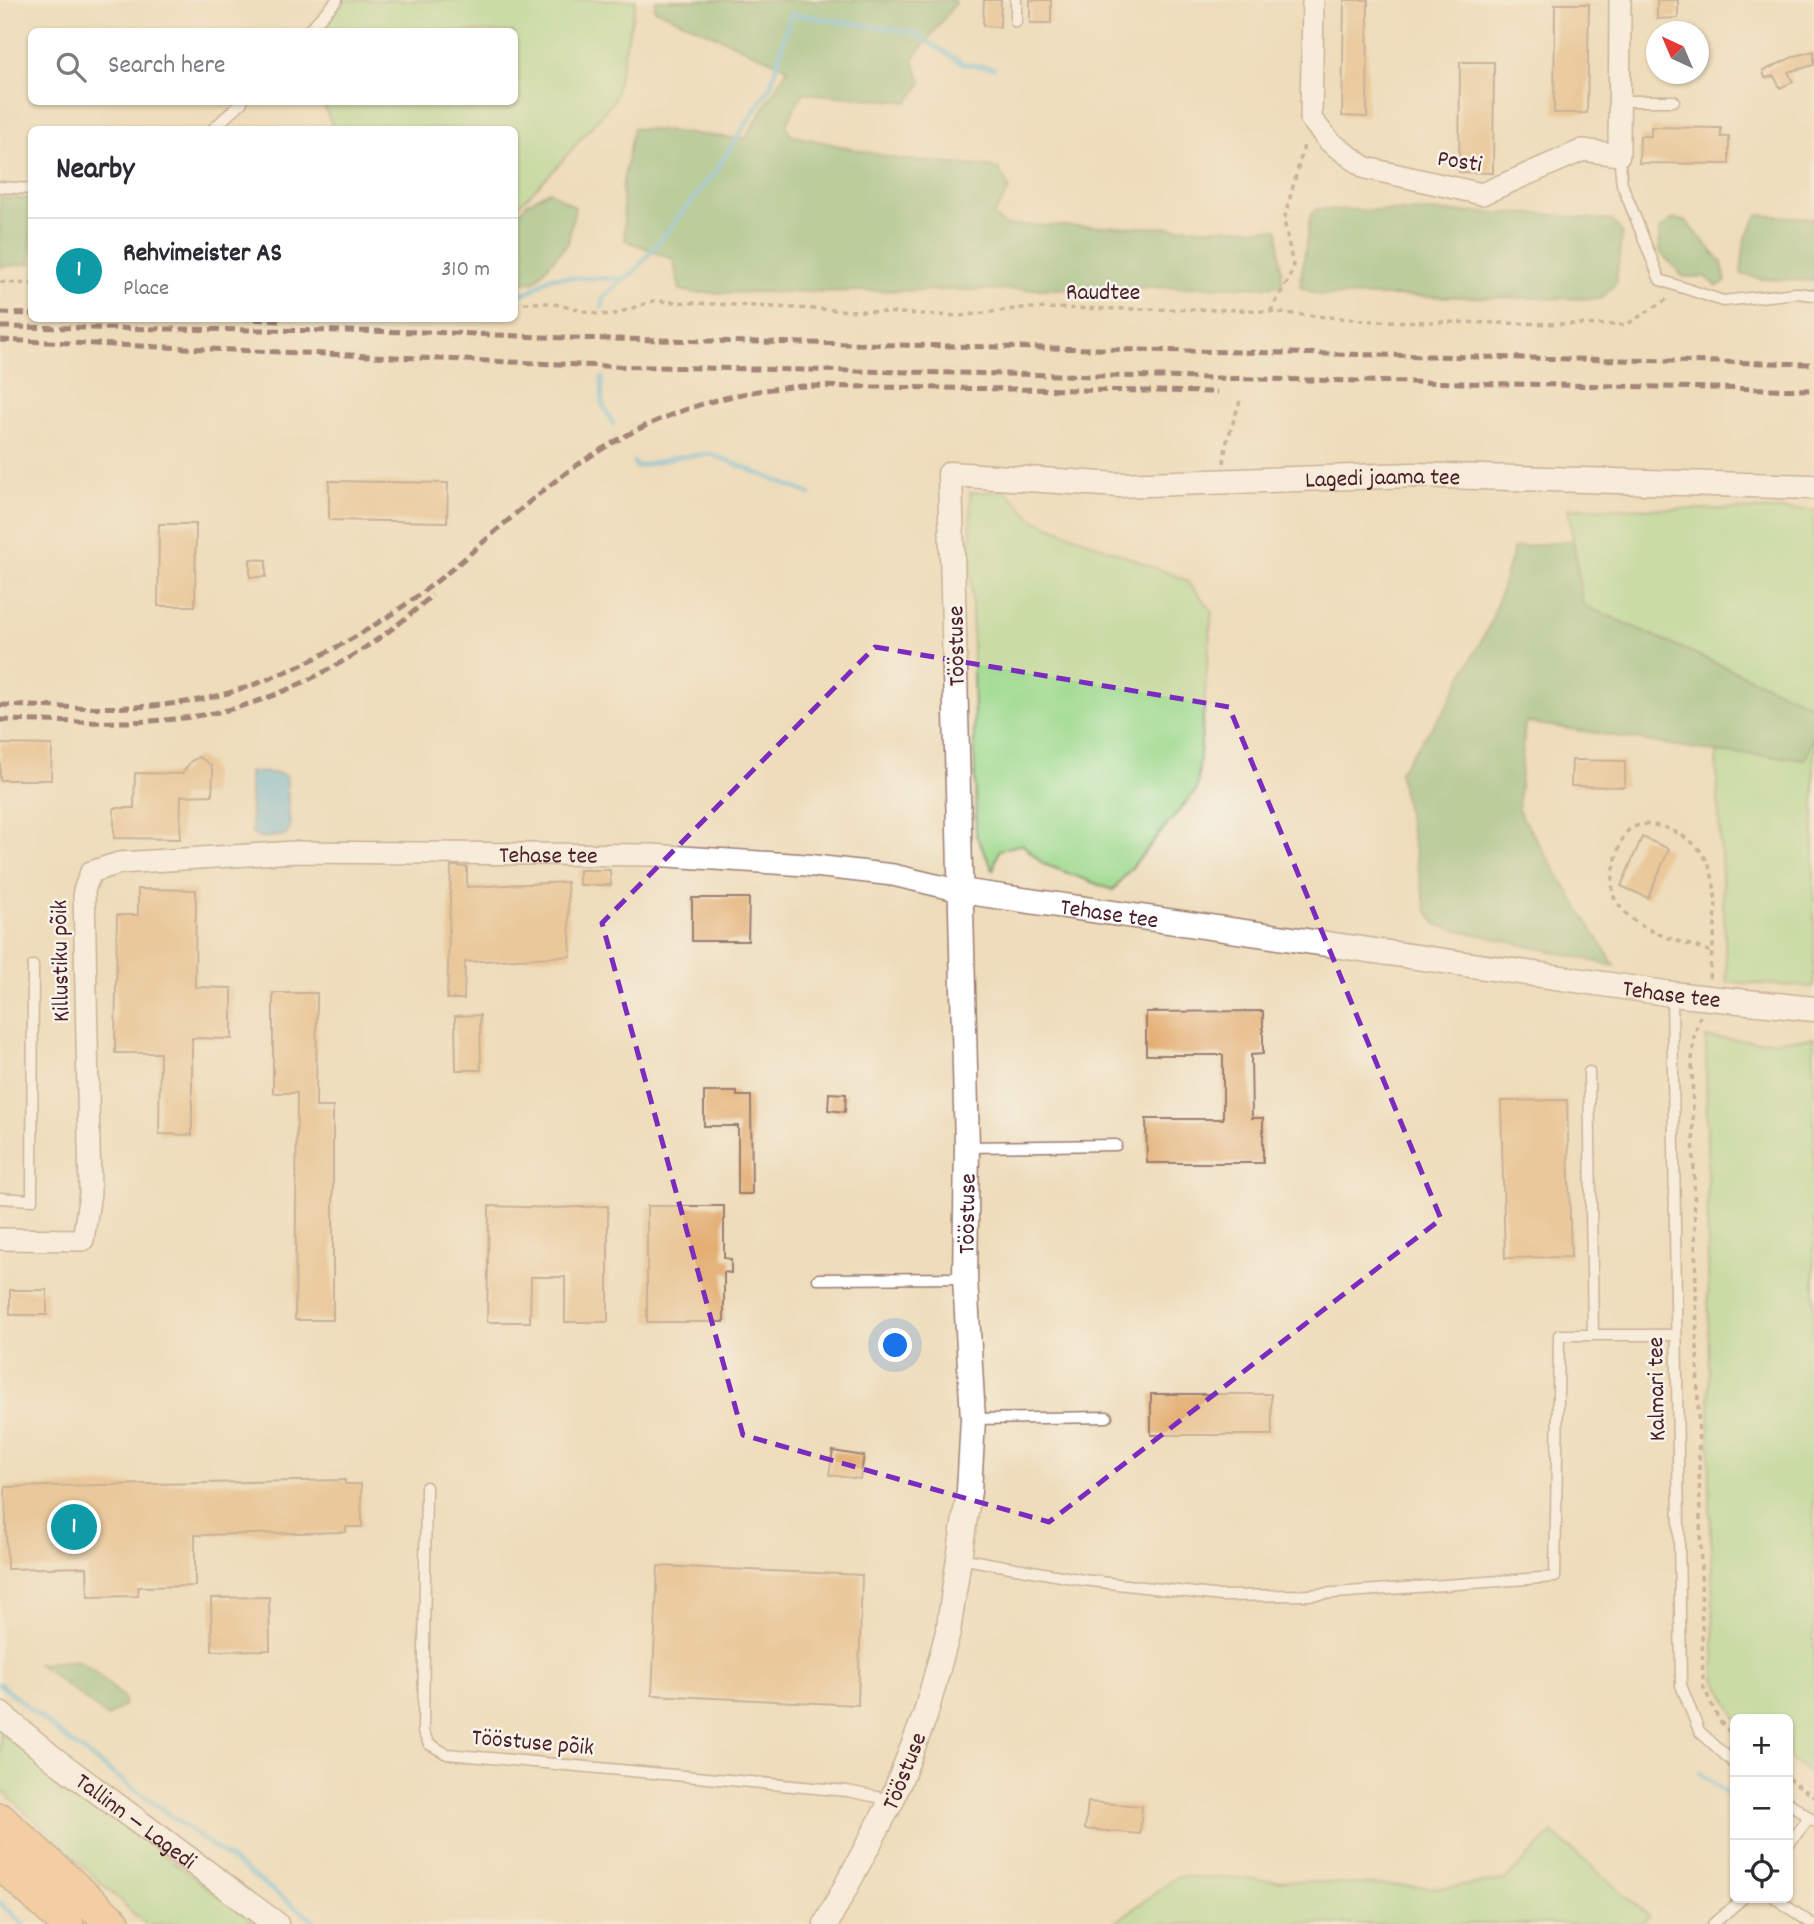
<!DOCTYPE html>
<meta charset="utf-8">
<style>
body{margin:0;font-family:Dekko,sans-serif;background:#f7f7f7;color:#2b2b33}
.controls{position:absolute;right:21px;bottom:21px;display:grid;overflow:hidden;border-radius:10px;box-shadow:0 2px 5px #0004}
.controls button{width:63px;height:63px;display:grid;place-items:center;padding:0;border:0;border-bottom:2px solid #e1e1e2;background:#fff;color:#2b2b33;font:35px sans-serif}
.compass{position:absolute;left:1646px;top:21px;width:63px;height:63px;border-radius:50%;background:#fff;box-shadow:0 2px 5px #0004;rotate:316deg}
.you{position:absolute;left:896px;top:1346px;width:24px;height:24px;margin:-18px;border:5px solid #fff;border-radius:50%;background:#1a73e8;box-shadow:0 0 0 10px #1a73e833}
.badge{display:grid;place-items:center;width:46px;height:46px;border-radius:50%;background:#db2777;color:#fff;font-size:23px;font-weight:700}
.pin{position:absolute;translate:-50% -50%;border:4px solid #fff;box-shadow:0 2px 7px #0006}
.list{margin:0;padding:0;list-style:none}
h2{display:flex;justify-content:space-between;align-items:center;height:91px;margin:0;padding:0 28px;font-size:30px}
h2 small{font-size:23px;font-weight:400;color:#7c7c81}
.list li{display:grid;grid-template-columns:46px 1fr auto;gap:21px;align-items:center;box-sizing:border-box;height:105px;padding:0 28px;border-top:2px solid #e1e1e2}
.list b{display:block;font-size:26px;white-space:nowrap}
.list p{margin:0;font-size:23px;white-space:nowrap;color:#7c7c81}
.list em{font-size:23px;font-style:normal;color:#7c7c81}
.icon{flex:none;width:38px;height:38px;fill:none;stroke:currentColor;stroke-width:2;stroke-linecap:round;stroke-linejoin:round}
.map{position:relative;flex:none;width:1814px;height:1924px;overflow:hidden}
.search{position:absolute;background:#fff;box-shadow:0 2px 5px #0004;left:28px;top:28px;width:490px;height:77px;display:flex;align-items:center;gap:18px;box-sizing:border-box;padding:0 24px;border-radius:10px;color:#7c7c81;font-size:26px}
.panel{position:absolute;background:#fff;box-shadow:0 2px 5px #0004;left:28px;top:126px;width:490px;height:196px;border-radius:10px}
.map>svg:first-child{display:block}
.green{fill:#9eda8e;stroke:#747c5c;stroke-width:2}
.forest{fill:#7eba79;stroke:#646c52;stroke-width:2}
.water{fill:#64bae1;stroke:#576c86;stroke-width:2}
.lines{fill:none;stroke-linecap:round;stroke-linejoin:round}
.stream{stroke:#64bae1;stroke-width:5}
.building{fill:#e4af73}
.service-casing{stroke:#9c7e72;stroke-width:13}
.minor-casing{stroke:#9c7e72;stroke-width:24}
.tertiary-casing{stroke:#9c7e72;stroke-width:27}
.trunk-casing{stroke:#9c7e72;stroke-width:36}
.path{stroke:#9c7e72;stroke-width:3.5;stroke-dasharray:5 5;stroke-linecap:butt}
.service{stroke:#fff;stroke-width:10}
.minor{stroke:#fff;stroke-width:21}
.tertiary{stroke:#fff;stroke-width:24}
.trunk{stroke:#f8bd89;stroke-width:33}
.rail{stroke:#4a1f2b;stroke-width:5;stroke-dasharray:10 5;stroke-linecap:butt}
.marked{fill:none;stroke:#7b2cbf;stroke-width:5;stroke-dasharray:14 9;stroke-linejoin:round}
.labels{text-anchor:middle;stroke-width:5;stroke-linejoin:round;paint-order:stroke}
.street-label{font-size:24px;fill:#4a1f2b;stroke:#f7f3e8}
</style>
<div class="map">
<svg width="1814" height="1924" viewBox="0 0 1814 1924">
<rect width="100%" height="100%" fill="#f7f3e8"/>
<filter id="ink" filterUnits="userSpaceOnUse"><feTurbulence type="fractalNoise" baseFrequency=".0143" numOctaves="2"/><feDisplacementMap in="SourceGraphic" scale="14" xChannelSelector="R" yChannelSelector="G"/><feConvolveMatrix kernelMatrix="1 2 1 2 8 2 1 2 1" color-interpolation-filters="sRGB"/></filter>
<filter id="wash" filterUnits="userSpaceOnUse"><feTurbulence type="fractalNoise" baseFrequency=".00686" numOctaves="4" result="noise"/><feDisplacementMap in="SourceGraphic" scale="28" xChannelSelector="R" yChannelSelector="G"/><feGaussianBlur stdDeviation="1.57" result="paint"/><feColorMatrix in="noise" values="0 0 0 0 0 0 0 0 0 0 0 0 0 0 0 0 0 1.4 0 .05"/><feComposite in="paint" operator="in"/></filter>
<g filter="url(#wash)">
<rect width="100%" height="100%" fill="#eedcba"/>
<!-- green -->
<path class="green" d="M 346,0 L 636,0 L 614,100 L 555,169 L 515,209 L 514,130 L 334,129 L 322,102 L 514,102 L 514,32 L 316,31 Z
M 1005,490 L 1034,520 L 1186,580 L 1212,610 L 1197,789 L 1113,890 L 1043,864 L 1022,844 L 999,850 L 993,870 L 976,835 L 970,493 Z
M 1568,508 L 1814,510 L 1814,706 L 1583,605 Z
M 1814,733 L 1814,987 L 1727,982 L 1716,752 L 1805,759 Z
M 1706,1038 L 1755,1041 L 1814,1038 L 1814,1776 L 1788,1758 L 1788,1719 L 1737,1719 L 1715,1678 L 1710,1502 Z
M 0,1732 L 256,1924 L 145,1924 L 0,1788 Z
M 1552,1833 L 1650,1917 L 1641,1924 L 1113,1924 L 1178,1876 L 1446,1888 L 1505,1880 Z"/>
<!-- forest -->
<path class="forest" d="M 656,0 L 955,0 L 955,4 L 913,59 L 922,83 L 908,102 L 803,93 L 786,125 L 791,135 L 898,159 L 998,168 L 1010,189 L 993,216 L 1005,225 L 1278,229 L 1282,286 L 693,293 L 680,290 L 673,259 L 625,240 L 622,188 L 633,128 L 745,139 L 788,68 L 654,9 Z
M 549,191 L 575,207 L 568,243 L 534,282 L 515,283 L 515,218 L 527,203 Z
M 0,197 L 31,199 L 31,263 L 0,267 Z
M 1316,209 L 1544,214 L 1613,221 L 1622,233 L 1616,283 L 1601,299 L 1320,295 L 1300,287 L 1310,216 Z
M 1758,215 L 1814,218 L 1814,281 L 1762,279 L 1741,274 L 1745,239 Z
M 1673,219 L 1686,221 L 1722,263 L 1726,282 L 1717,286 L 1705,277 L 1684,277 L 1660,252 L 1659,231 Z
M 1573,540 L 1583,605 L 1814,706 L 1814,733 L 1806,759 L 1716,752 L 1525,722 L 1518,810 L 1615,966 L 1437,925 L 1426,909 L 1399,772 L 1445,709 L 1491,622 L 1514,548 Z
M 76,1660 L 92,1669 L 124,1698 L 124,1705 L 108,1717 L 38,1664 Z"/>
<!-- water -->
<path class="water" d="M 249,772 L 277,773 L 286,776 L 290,828 L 286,835 L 260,838 L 252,833 Z"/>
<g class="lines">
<!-- stream -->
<path class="stream" d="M 514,293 L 527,293 L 551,277 L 625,279
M 602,307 L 603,297 L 637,269 L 713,175 L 771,85 L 791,14 L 912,32 L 964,64 L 994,68
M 602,378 L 602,403 L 613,424
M 634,462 L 636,467 L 677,457 L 711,454 L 810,494
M 0,1684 L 70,1742 L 319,1924
M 1700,1773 L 1735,1800
M 0,1903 L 23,1924"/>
</g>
<g id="blocks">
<!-- building -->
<path class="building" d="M 984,0 L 1001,0 L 1000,27 L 983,26 Z
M 1030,0 L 1051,0 L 1051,23 L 1030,23 Z
M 1344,0 L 1368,0 L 1367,117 L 1342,116 Z
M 1657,0 L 1678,0 L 1678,18 L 1657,19 Z
M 1555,4 L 1589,4 L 1587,113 L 1554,113 Z
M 1814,51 L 1814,65 L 1788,72 L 1793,82 L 1780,88 L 1774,76 L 1765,78 L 1763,71 L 1795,56 Z
M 1460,62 L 1494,62 L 1493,173 L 1459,172 Z
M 1651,127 L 1721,128 L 1721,137 L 1729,137 L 1729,164 L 1639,163 L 1640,136 L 1651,136 Z
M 329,481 L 448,483 L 447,522 L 329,520 Z
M 159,524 L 196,524 L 195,606 L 158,606 Z
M 250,559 L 266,560 L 266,577 L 250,577 Z
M 0,744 L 52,745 L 51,780 L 0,780 Z
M 199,757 L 211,765 L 213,773 L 212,795 L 181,796 L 180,839 L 114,838 L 114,808 L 134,808 L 135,773 L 182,774 L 191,761 Z
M 1572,760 L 1625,761 L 1625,787 L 1571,786 Z
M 1642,837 L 1669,849 L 1648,898 L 1621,886 Z
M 451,866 L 467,867 L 467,887 L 567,882 L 571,956 L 465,962 L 464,999 L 447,999 Z
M 579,870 L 610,870 L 611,885 L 579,885 Z
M 138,889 L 196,890 L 195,987 L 232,988 L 232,1039 L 192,1038 L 192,1135 L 159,1134 L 160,1053 L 115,1053 L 117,915 L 138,915 Z
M 692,898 L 749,898 L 748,941 L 692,941 Z
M 273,993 L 317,993 L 316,1107 L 333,1107 L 333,1320 L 295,1320 L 297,1093 L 273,1093 Z
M 1263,1011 L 1263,1054 L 1251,1055 L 1252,1118 L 1263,1118 L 1263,1163 L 1147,1163 L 1146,1119 L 1223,1119 L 1223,1055 L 1146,1055 L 1146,1012 Z
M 480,1015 L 481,1070 L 456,1070 L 455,1016 Z
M 704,1092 L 737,1092 L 737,1096 L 751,1096 L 752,1194 L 738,1194 L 738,1126 L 704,1126 Z
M 829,1093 L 846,1094 L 845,1112 L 828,1110 Z
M 1567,1100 L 1571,1257 L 1505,1258 L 1501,1101 Z
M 489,1206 L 553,1208 L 608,1206 L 608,1322 L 565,1322 L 565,1277 L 531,1277 L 530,1322 L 487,1322 Z
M 647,1206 L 724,1206 L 724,1258 L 731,1259 L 731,1273 L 724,1272 L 724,1322 L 647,1322 Z
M 10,1290 L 47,1290 L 47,1315 L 10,1315 Z
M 1151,1394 L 1271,1394 L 1272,1435 L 1151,1435 Z
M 833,1451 L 864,1456 L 860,1479 L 829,1475 Z
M 345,1480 L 345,1484 L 361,1484 L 362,1527 L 346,1527 L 346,1532 L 195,1535 L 195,1586 L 138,1587 L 138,1596 L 88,1597 L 87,1567 L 7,1569 L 5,1487 Z
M 658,1566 L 862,1575 L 858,1705 L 652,1695 Z
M 269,1597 L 270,1650 L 212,1651 L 211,1598 Z
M 1088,1802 L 1142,1806 L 1140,1834 L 1085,1829 Z"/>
</g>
</g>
<g filter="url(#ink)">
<use href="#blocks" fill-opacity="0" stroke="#9c7e72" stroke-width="2"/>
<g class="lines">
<!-- service casing -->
<g class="service-casing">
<path id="service" d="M 1016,22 L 1016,0
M 307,32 L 337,0
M 1620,101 L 1674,101
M 212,130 L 242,102
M 1619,155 L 1622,184 L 1660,280 L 1723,301 L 1796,293 L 1814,295
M 0,187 L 32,189
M 1672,994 L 1681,1685 L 1699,1731 L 1735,1764
M 1589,1072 L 1593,1335
M 967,1147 L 1116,1145
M 0,1198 L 32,1200 L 33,966
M 818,1279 L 965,1278
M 973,1419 L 1107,1417
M 426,1487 L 423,1732 L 429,1744 L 447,1754 L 847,1791 L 892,1800
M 959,1558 L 1083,1580 L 1221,1596 L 1307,1595 L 1555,1577 L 1559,1335 L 1676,1335
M 1788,1802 L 1814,1821
M 1788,1845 L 1809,1818
M 1775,1898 L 1812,1924
M 1713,1924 L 1743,1898"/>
</g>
<!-- minor casing -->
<g class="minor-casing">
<g id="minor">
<path d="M 1313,0 L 1311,119 L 1330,142 L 1366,168 L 1482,194 L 1583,150 L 1619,155 L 1620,0"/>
<path id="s1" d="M 0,1239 L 83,1240 L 90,1193 L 84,890 L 91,872 L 119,863 L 295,852 L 652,855 L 806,865 L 893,875 L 961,891"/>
</g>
</g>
<!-- tertiary casing -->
<g class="tertiary-casing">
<g id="tertiary">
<path id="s2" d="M 961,891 L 1672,994 L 1814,1009"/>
<path id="s3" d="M 0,1714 L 54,1759 L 276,1924"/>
<path id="s4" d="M 826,1924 L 892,1800 L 925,1716 L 948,1632 L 969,1491 L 973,1419 L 965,1278 L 967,1147 L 950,474 L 1118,485 L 1413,475 L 1814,487"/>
</g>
</g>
<!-- trunk casing -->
<g class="trunk-casing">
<path id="trunk" d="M 0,1820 L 114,1924
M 0,1861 L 67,1924"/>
</g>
<!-- path -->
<path class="path" d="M 0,282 L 32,284
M 514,303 L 550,303 L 597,314 L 612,315 L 653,301 L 960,316 L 1023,308 L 1249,310 L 1373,321 L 1626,325 L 1669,298
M 1270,312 L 1289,279 L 1293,266 L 1284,220 L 1305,142
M 1224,463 L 1226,444 L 1240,401
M 1709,978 C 1712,947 1720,912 1713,881 C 1711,869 1707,858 1698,848 C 1684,833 1649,816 1630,829 C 1618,837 1610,880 1613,894 C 1614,899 1621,908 1625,912 C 1642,933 1686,943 1712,952
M 1700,1016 L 1694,1037 L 1692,1060 L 1703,1686 L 1719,1720 L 1735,1738
M 1788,1778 L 1814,1797"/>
<!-- service -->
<use href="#service" class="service"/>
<!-- minor -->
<use href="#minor" class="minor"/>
<!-- tertiary -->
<use href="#tertiary" class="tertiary"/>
<!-- trunk -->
<use href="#trunk" class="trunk"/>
<!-- rail -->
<path class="rail" d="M 0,313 L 32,314
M 240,318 L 279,321
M 0,327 L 429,332 L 565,338 L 1814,364
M 0,340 L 604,366 L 1814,390
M 0,705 C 83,707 168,715 247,687 C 312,664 373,630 428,588 C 473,554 513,513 558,479 C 630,424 716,390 807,386 L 1217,392
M 0,720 C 68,721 140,727 208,714 C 285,701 376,649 432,595"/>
</g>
</g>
<!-- marked area -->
<path d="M0 0H1814V1924H0ZM 875,647 L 1229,707 L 1441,1219 L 1049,1522 L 743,1435 L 602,923 Z" fill="#eedcba" fill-opacity=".55" fill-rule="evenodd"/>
<path class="marked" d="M 875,647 L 1229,707 L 1441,1219 L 1049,1522 L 743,1435 L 602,923 Z"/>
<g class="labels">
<!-- street labels -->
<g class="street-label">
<text transform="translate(1460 160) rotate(9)" y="8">Posti</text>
<text x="1103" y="299">Raudtee</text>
<text dy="8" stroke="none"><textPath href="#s4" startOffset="1911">Lagedi jaama tee</textPath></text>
<text transform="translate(955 646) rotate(-91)" y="8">Tööstuse</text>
<text dy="8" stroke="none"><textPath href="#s1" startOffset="912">Tehase tee</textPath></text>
<text dy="8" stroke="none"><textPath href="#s2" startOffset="150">Tehase tee</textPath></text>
<text transform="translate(59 961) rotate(-91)" y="8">Killustiku põik</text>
<text dy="8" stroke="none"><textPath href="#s2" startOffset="718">Tehase tee</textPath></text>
<text dy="8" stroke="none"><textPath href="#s4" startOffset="738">Tööstuse</textPath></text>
<text transform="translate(1655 1389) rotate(-91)" y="8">Kalmari tee</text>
<text transform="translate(533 1741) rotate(5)" y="8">Tööstuse põik</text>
<text dy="8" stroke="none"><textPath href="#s4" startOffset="172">Tööstuse</textPath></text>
<text dy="8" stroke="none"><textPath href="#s3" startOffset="173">Tallinn — Lagedi</textPath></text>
</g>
</g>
</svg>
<div class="controls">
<button>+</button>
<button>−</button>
<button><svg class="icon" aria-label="locate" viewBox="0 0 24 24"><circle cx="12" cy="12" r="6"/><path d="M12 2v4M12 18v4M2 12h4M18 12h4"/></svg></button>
</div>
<svg class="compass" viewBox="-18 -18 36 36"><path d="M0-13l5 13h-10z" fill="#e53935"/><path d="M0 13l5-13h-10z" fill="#7c7c81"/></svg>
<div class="you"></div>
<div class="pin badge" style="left:74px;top:1527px;background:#0f9aa8">1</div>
<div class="search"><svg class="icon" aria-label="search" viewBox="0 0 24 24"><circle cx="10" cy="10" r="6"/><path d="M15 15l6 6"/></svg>Search here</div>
<section class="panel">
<h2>Nearby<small></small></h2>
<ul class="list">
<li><span class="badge" style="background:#0f9aa8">1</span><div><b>Rehvimeister AS</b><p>Place</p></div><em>310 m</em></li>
</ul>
</section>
</div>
